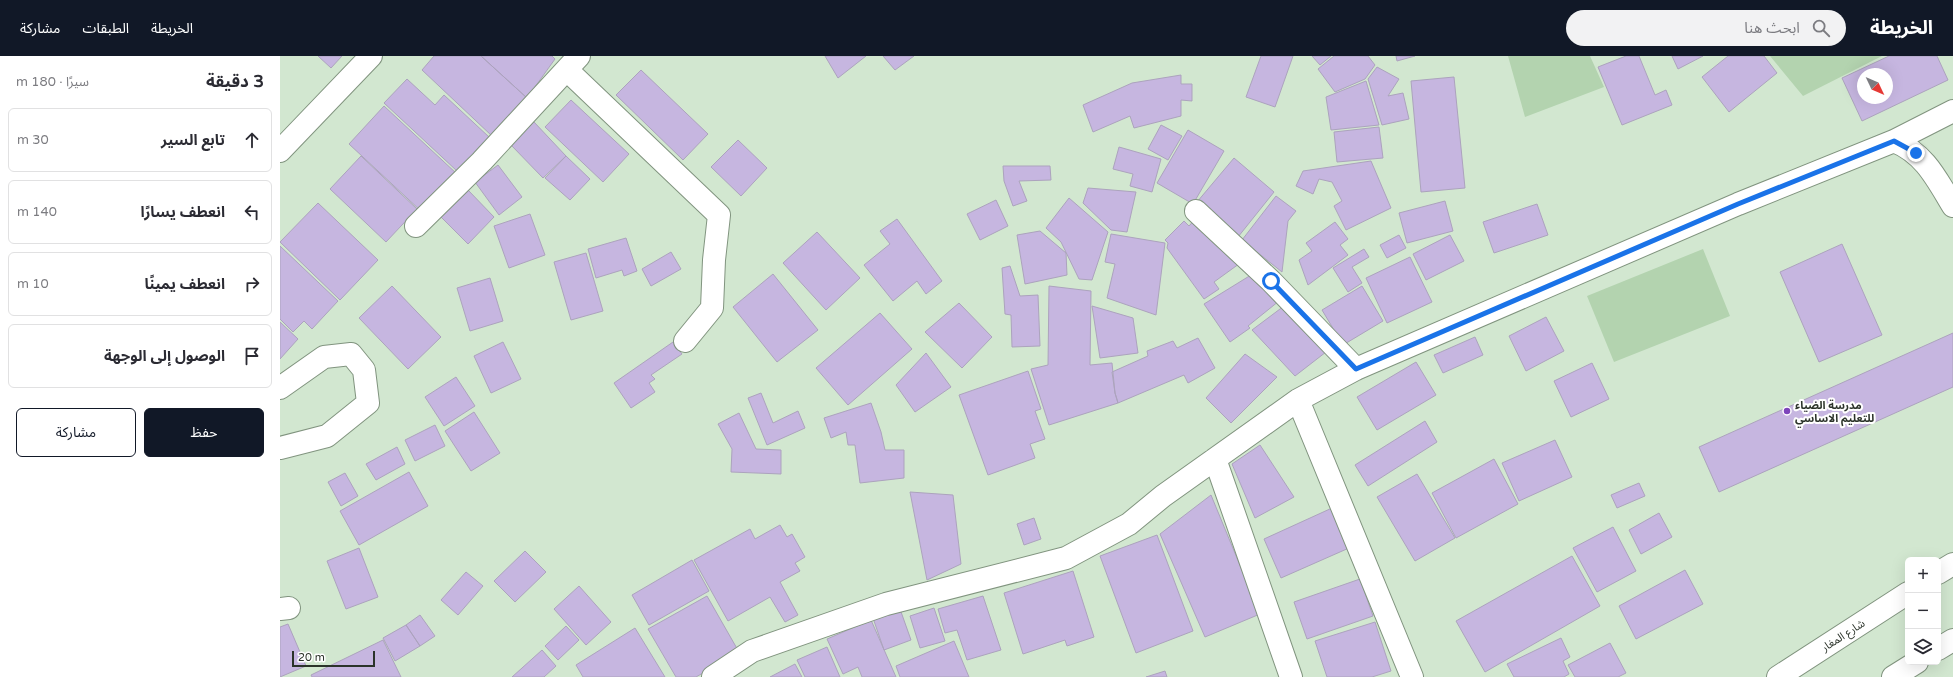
<!DOCTYPE html>
<html lang="ar">
<meta charset="utf-8">
<style>
body{margin:0;font-family:"Varela Round","Noto Sans Arabic",sans-serif;background:#f2f2f3;color:#2b2b33;direction:rtl}
.controls{position:absolute;right:12px;bottom:12px;display:grid;overflow:hidden;border-radius:6px;box-shadow:0 4px 16px #0002}
.controls button{width:36px;height:36px;display:grid;place-items:center;padding:0;border:0;border-bottom:1px solid #e1e1e2;background:#fff;color:#2b2b33;font:20px sans-serif}
.compass{position:absolute;left:1577px;top:12px;width:36px;height:36px;border-radius:50%;background:#fff;box-shadow:0 4px 16px #0002;rotate:134deg}
.scale{position:absolute;left:12px;bottom:10px;width:83px;box-sizing:border-box;padding-left:4px;border:2px solid #2b332a;border-top:0;font-size:11px;line-height:14px;white-space:nowrap;color:#2b332a;-webkit-text-stroke:3px #fff;paint-order:stroke}
.stop{position:absolute;width:12px;height:12px;margin:-9px;border:3px solid #1a73e8;border-radius:50%;background:#fff}
.stop.end{background:#1a73e8;border-color:#fff;box-shadow:0 1px 4px #0008}
.list{margin:0;padding:0;list-style:none}
h2{display:flex;justify-content:space-between;align-items:center;height:52px;margin:0;padding:0 16px;font-size:17px}
h2 small{font-size:13px;font-weight:400;color:#7c7c81}
.list li{display:grid;grid-template-columns:26px 1fr auto;gap:12px;align-items:center;box-sizing:border-box;height:64px;margin:0 8px 8px;padding:0 8px;border:1px solid #e1e1e2;border-radius:6px}
.list b{display:block;font-size:15px;white-space:nowrap}
.list em{font-size:13px;font-style:normal;color:#7c7c81}
.actions{display:flex;gap:8px;padding:12px 16px}
.actions a{flex:1;padding:9px 0;border:1px solid #111827;border-radius:6px;text-align:center;font-size:14px;color:#111827}
.actions .main{background:#111827;color:#fff}
.icon{flex:none;width:22px;height:22px;fill:none;stroke:currentColor;stroke-width:2;stroke-linecap:round;stroke-linejoin:round}
.map{position:relative;flex:none;width:1673px;height:621px;overflow:hidden;direction:ltr}
header{display:flex;align-items:center;gap:24px;box-sizing:border-box;height:56px;padding:0 20px;background:#111827;color:#fff}
header strong{font-size:19px}
nav{display:flex;gap:22px;margin-inline-start:auto;font-size:14px}
.search{width:280px;height:36px;background:#f2f2f3;display:flex;align-items:center;gap:10px;box-sizing:border-box;padding:0 14px;border-radius:22px;color:#7c7c81;font-size:15px}
main{display:flex}
aside{flex:1;background:#fff}
.map>svg:first-child{display:block}
.green{fill:#b3d3af}
.building{fill:#c6b6e0;stroke:#aca3bd;fill-rule:evenodd}
.lines{fill:none;stroke-linecap:round;stroke-linejoin:round}
.minor-casing{stroke:#81947f;stroke-width:24}
.secondary-casing{stroke:#81947f;stroke-width:24}
.minor{stroke:#fff;stroke-width:22}
.secondary{stroke:#fff;stroke-width:22}
.route{stroke:#1a73e8;stroke-width:5}
.poi-dot{fill:#7d45bb;stroke:#fff;stroke-width:1.5}
.labels{text-anchor:middle;stroke-width:4;stroke-linejoin:round;paint-order:stroke}
.poi-label{font-size:11px;font-weight:bold;fill:#2b332a;stroke:#fff;text-anchor:start}
.street-label{font-size:11px;fill:#2b332a;stroke:#fff}
</style>
<header>
<strong>الخريطة</strong>
<div class="search"><svg class="icon" aria-label="search" viewBox="0 0 24 24"><circle cx="10" cy="10" r="6"/><path d="M15 15l6 6"/></svg>ابحث هنا</div>
<nav><a>الخريطة</a><a>الطبقات</a><a>مشاركة</a></nav>
</header>
<main>
<div class="map">
<svg width="1673" height="621" viewBox="0 0 1673 621">
<rect width="100%" height="100%" fill="#d2e7d0"/>
<!-- green -->
<path class="green" d="M 1228,0 L 1310,0 L 1324,31 L 1245,61 Z
M 1490,0 L 1602,0 L 1523,40 Z
M 1423,193 L 1450,260 L 1334,306 L 1307,240 Z"/>
<!-- building -->
<path class="building" d="M 38,0 L 62,0 L 51,12 Z
M 154,0 L 201,0 L 247,42 L 212,80 L 142,14 Z
M 201,0 L 272,0 L 275,3 L 247,42 Z
M 545,0 L 586,0 L 558,22 Z
M 603,0 L 634,0 L 615,14 Z
M 981,0 L 1013,0 L 995,51 L 966,41 Z
M 1032,0 L 1051,0 L 1040,9 Z
M 1054,0 L 1088,0 L 1095,9 L 1085,23 L 1055,36 L 1038,13 Z
M 1116,0 L 1135,0 L 1117,5 Z
M 1346,0 L 1359,0 L 1375,39 L 1386,34 L 1392,49 L 1342,69 L 1318,11 Z
M 1392,0 L 1423,0 L 1398,13 Z
M 1448,0 L 1484,0 L 1497,17 L 1449,56 L 1422,21 Z
M 1609,0 L 1657,0 L 1668,24 L 1582,65 L 1562,22 ZM 1583,18 L 1607,18 L 1607,42 L 1583,42 Z
M 1097,11 L 1119,23 L 1108,40 L 1123,37 L 1129,63 L 1102,69 L 1088,23 Z
M 361,14 L 428,78 L 403,104 L 336,39 Z
M 901,19 L 901,28 L 912,28 L 912,45 L 901,44 L 901,60 L 854,72 L 850,60 L 813,76 L 803,49 L 852,27 Z
M 1174,21 L 1185,132 L 1141,136 L 1131,25 Z
M 127,23 L 155,49 L 164,39 L 209,81 L 177,115 L 104,47 Z
M 1086,25 L 1099,69 L 1051,74 L 1046,41 Z
M 291,44 L 349,98 L 323,126 L 265,71 Z
M 104,50 L 177,118 L 142,156 L 69,88 Z
M 254,66 L 286,100 L 263,122 L 231,89 Z
M 881,69 L 902,80 L 888,104 L 868,93 Z
M 1099,71 L 1103,102 L 1057,106 L 1054,76 Z
M 908,74 L 944,95 L 913,148 L 877,127 Z
M 458,84 L 487,112 L 461,140 L 431,111 Z
M 839,91 L 881,103 L 872,136 L 850,130 L 853,118 L 833,113 Z
M 81,100 L 137,153 L 106,186 L 50,133 Z
M 286,100 L 310,123 L 290,144 L 265,122 Z
M 954,102 L 994,136 L 958,181 L 917,146 Z
M 1091,105 L 1111,152 L 1066,174 L 1054,150 L 1062,145 L 1052,126 L 1039,123 L 1033,138 L 1016,130 L 1023,115 Z
M 218,109 L 242,141 L 219,159 L 195,126 Z
M 723,110 L 770,110 L 771,124 L 739,125 L 747,145 L 733,150 L 724,125 Z
M 808,132 L 856,136 L 847,176 L 831,174 L 803,147 Z
M 188,134 L 214,161 L 188,188 L 161,161 Z
M 996,140 L 1016,155 L 1008,165 L 1002,216 L 962,184 Z
M 789,142 L 828,176 L 812,224 L 799,223 L 781,186 L 766,172 Z
M 716,144 L 728,170 L 700,184 L 687,158 Z
M 1165,145 L 1173,175 L 1127,187 L 1119,157 Z
M 38,147 L 98,204 L 60,244 L 0,186 Z
M 1257,148 L 1268,179 L 1214,197 L 1203,166 Z
M 250,158 L 265,199 L 229,212 L 214,170 Z
M 917,161 L 963,205 L 934,226 L 939,233 L 924,243 L 887,192 L 888,187 L 885,184 L 904,165 L 909,170 Z
M 617,163 L 662,225 L 646,238 L 637,225 L 613,245 L 584,209 L 610,188 L 600,175 Z
M 1055,166 L 1068,183 L 1060,189 L 1068,199 L 1028,229 L 1019,204 L 1032,195 L 1026,187 Z
M 760,175 L 786,197 L 787,219 L 745,228 L 737,179 Z
M 537,176 L 580,222 L 546,254 L 503,207 Z
M 831,178 L 885,187 L 876,259 L 827,242 L 835,208 L 825,206 Z
M 1119,179 L 1126,192 L 1107,202 L 1100,189 Z
M 1170,179 L 1184,205 L 1146,224 L 1133,198 Z
M 346,182 L 357,215 L 344,220 L 342,214 L 316,222 L 308,193 Z
M 1562,188 L 1602,279 L 1539,306 L 1500,216 Z
M 0,190 L 58,245 L 32,273 L 24,265 L 13,276 L 0,263 Z
M 1084,193 L 1089,201 L 1072,211 L 1082,227 L 1068,236 L 1053,212 Z
M 391,196 L 401,213 L 371,230 L 362,213 Z
M 306,197 L 323,255 L 291,264 L 274,206 Z
M 1130,201 L 1152,246 L 1107,267 L 1086,222 Z
M 730,210 L 740,240 L 758,239 L 760,290 L 732,291 L 731,259 L 725,258 L 722,212 Z
M 493,218 L 538,274 L 497,306 L 453,251 Z
M 971,219 L 999,245 L 968,270 L 970,272 L 950,286 L 924,248 Z
M 210,222 L 223,265 L 190,275 L 177,232 Z
M 112,230 L 161,281 L 128,313 L 79,262 Z
M 769,230 L 811,235 L 810,309 L 832,307 L 835,337 L 838,347 L 769,369 L 751,313 L 768,309 Z
M 1082,230 L 1103,265 L 1063,289 L 1042,254 Z
M 679,247 L 712,281 L 682,312 L 645,276 Z
M 812,250 L 853,262 L 858,297 L 820,302 Z
M 1004,250 L 1046,296 L 1015,320 L 972,274 Z
M 600,257 L 632,293 L 568,349 L 536,312 Z
M 1266,261 L 1284,295 L 1246,315 L 1229,280 Z
M 0,266 L 18,283 L 0,303 Z
M 1673,277 L 1673,331 L 1439,436 L 1419,391 Z
M 1195,281 L 1203,299 L 1163,317 L 1154,299 Z
M 918,282 L 935,312 L 908,327 L 904,319 L 838,347 L 835,337 L 832,316 L 868,300 L 867,295 L 893,285 L 897,292 Z
M 223,286 L 241,323 L 211,337 L 194,300 Z
M 393,286 L 402,298 L 371,319 L 375,323 L 369,327 L 375,336 L 351,352 L 334,327 Z
M 646,297 L 671,331 L 635,356 L 616,329 Z
M 965,298 L 997,321 L 951,367 L 926,342 Z
M 1136,306 L 1156,339 L 1097,374 L 1077,341 Z
M 1312,307 L 1329,343 L 1291,361 L 1274,325 Z
M 748,315 L 761,353 L 755,355 L 765,383 L 750,388 L 755,402 L 708,419 L 679,339 Z
M 176,321 L 195,350 L 164,370 L 145,341 Z
M 481,337 L 493,367 L 518,355 L 525,372 L 487,389 L 468,342 Z
M 591,347 L 601,376 L 605,394 L 624,394 L 624,422 L 580,427 L 575,389 L 568,389 L 566,376 L 551,382 L 544,362 Z
M 194,356 L 220,397 L 191,415 L 165,375 Z
M 459,357 L 476,393 L 501,394 L 501,418 L 451,416 L 452,393 L 438,368 Z
M 1145,365 L 1157,386 L 1088,430 L 1075,409 Z
M 155,369 L 165,390 L 135,405 L 125,384 Z
M 1275,384 L 1292,421 L 1239,445 L 1222,407 Z
M 980,389 L 1014,441 L 975,462 L 952,408 Z
M 117,391 L 125,408 L 96,424 L 86,408 Z
M 1214,403 L 1238,448 L 1176,482 L 1152,437 Z
M 129,416 L 148,450 L 79,489 L 60,455 Z
M 65,417 L 78,440 L 61,450 L 48,426 Z
M 1137,418 L 1175,482 L 1135,505 L 1097,441 Z
M 1359,427 L 1365,440 L 1337,452 L 1331,439 Z
M 630,436 L 673,439 L 681,508 L 647,524 Z
M 931,439 L 980,558 L 925,581 L 880,478 Z
M 1052,452 L 1069,492 L 1001,522 L 984,483 Z
M 1379,457 L 1392,481 L 1361,498 L 1349,474 Z
M 754,462 L 761,483 L 744,489 L 737,468 Z
M 500,469 L 507,481 L 512,478 L 525,501 L 515,507 L 520,515 L 500,526 L 518,559 L 505,566 L 490,541 L 448,565 L 414,504 L 470,473 L 475,483 Z
M 1333,471 L 1356,515 L 1317,536 L 1293,492 Z
M 877,479 L 913,575 L 856,597 L 820,500 Z
M 79,492 L 98,541 L 66,553 L 47,505 Z
M 245,495 L 266,516 L 235,546 L 214,525 Z
M 1292,500 L 1320,550 L 1205,616 L 1176,565 Z
M 412,504 L 429,535 L 369,569 L 352,539 Z
M 1405,514 L 1423,548 L 1356,583 L 1339,550 Z
M 793,515 L 814,581 L 787,590 L 785,584 L 743,598 L 724,537 Z
M 186,516 L 203,530 L 178,559 L 161,544 Z
M 1080,523 L 1093,560 L 1027,583 L 1014,546 Z
M 299,530 L 331,566 L 306,589 L 274,553 Z
M 427,540 L 459,596 L 416,621 L 396,621 L 368,573 Z
M 703,540 L 721,594 L 687,604 L 677,574 L 665,577 L 658,553 Z
M 654,552 L 665,585 L 640,592 L 630,560 Z
M 620,553 L 631,584 L 604,594 L 593,562 Z
M 140,559 L 155,580 L 140,590 L 126,569 Z
M 591,564 L 616,621 L 582,621 L 578,611 L 563,618 L 547,583 Z
M 1095,566 L 1111,615 L 1092,621 L 1047,621 L 1035,585 Z
M 8,568 L 26,610 L 0,621 L 0,571 Z
M 126,569 L 140,590 L 115,605 L 103,582 Z
M 286,570 L 299,584 L 278,604 L 265,590 Z
M 355,572 L 385,621 L 303,621 L 296,609 Z
M 1281,582 L 1290,601 L 1283,605 L 1289,618 L 1284,621 L 1234,621 L 1227,608 Z
M 103,584 L 121,621 L 32,621 L 31,619 Z
M 674,585 L 689,621 L 620,621 L 616,610 Z
M 1330,587 L 1346,617 L 1338,621 L 1295,621 L 1288,609 Z
M 547,591 L 560,621 L 525,621 L 517,604 Z
M 262,594 L 276,610 L 264,621 L 232,621 Z
M 515,608 L 522,621 L 490,621 Z
M 885,615 L 887,621 L 866,621 Z"/>
<g class="lines">
<!-- minor casing -->
<g class="minor-casing">
<path id="minor" d="M 287,14 L 439,159 L 434,204 L 432,252 L 405,285
M 1614,85 C 1645,98 1656,122 1673,150
M 0,95 L 91,0
M 916,155 L 991,225 L 1076,313
M 136,170 L 202,105 L 299,0
M 0,332 L 44,301 L 71,298 L 84,314 L 88,347 L 47,380 L 0,392
M 1018,344 L 1132,621
M 935,403 L 1011,621
M 0,553 L 9,552
M 433,621 L 472,595 L 606,548 L 786,502 L 849,468 L 883,440 L 1018,344 L 1076,313 L 1458,148 L 1614,85 L 1673,55"/>
</g>
<!-- secondary casing -->
<g class="secondary-casing">
<path id="secondary" d="M 1658,517 L 1673,508
M 1658,593 L 1673,584
M 1498,621 L 1628,537
M 1613,621 L 1637,606"/>
</g>
<!-- minor -->
<use href="#minor" class="minor"/>
<!-- secondary -->
<use href="#secondary" class="secondary"/>
</g>
<g class="lines">
<!-- route -->
<path class="route" d="M 991,225 L 1076,313 L 1458,148 L 1614,85 L 1636,97"/>
</g>
<!-- markers -->
<circle class="poi-dot" cx="1507" cy="355" r="4"/>
<g class="labels">
<!-- poi labels -->
<g class="poi-label">
<text x="1515" y="353">مدرسة الضياء<tspan x="1515" dy="13">للتعليم الاساسي</tspan></text>
</g>
<!-- street labels -->
<g class="street-label">
<text transform="translate(1563 579) rotate(-33)" y="4">شارع المغار</text>
</g>
</g>
</svg>
<div class="controls">
<button>+</button>
<button>−</button>
<button><svg class="icon" aria-label="layers" viewBox="0 0 24 24"><path d="M12 4l9 5-9 5-9-5zM3 14l9 5 9-5"/></svg></button>
</div>
<svg class="compass" viewBox="-18 -18 36 36"><path d="M0-13l5 13h-10z" fill="#e53935"/><path d="M0 13l5-13h-10z" fill="#7c7c81"/></svg>
<div class="scale">20 m</div>
<div class="stop" style="left:991px;top:225px"></div>
<div class="stop end" style="left:1636px;top:97px"></div>
</div>
<aside>
<h2>3 دقيقة<small>سيرًا · 180 m</small></h2>
<ul class="list">
<li><svg class="icon" aria-label="ahead" viewBox="0 0 24 24"><path d="M12 20V5M6 11l6-6 6 6"/></svg><div><b>تابع السير</b></div><em>30 m</em></li>
<li><svg class="icon" aria-label="left" viewBox="0 0 24 24"><path d="M17 20v-9H6M10 6l-5 5 5 5"/></svg><div><b>انعطف يسارًا</b></div><em>140 m</em></li>
<li><svg class="icon" aria-label="right" viewBox="0 0 24 24"><path d="M7 20v-9h11M14 6l5 5-5 5"/></svg><div><b>انعطف يمينًا</b></div><em>10 m</em></li>
<li><svg class="icon" aria-label="arrive" viewBox="0 0 24 24"><path d="M6 21V4h12l-3 4 3 4H6"/></svg><div><b>الوصول إلى الوجهة</b></div></li>
</ul>
<div class="actions"><a class="main">حفظ</a><a>مشاركة</a></div>
</aside>
</main>
